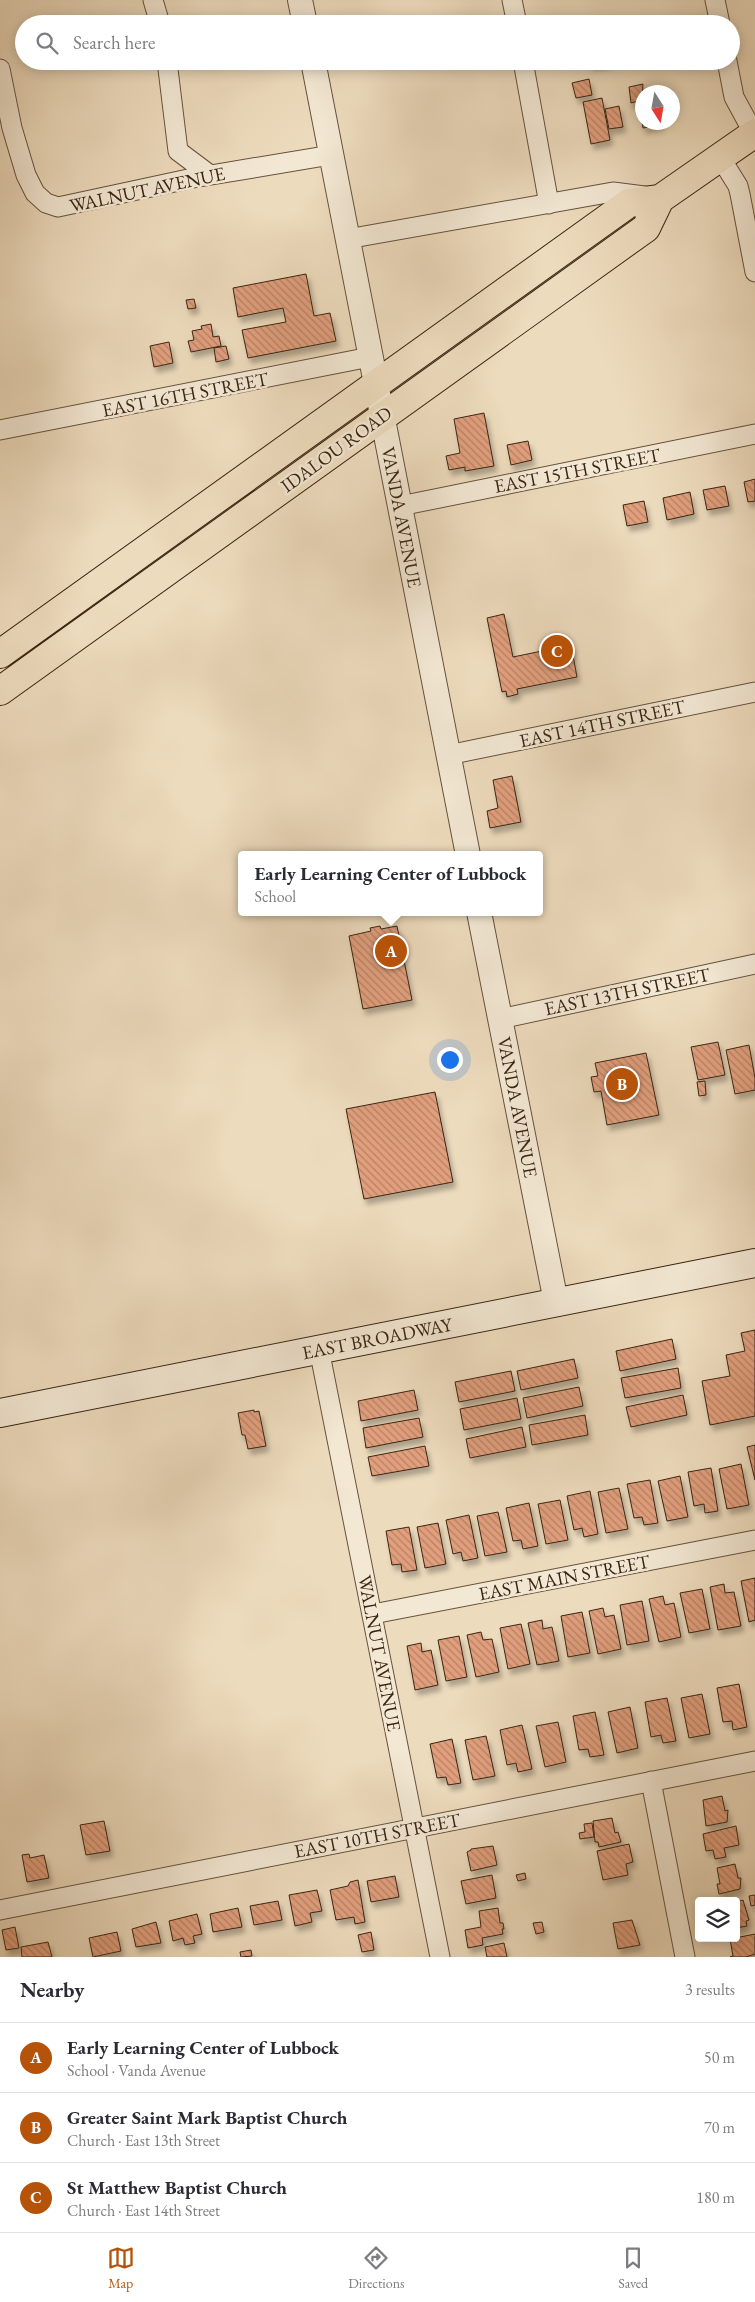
<!DOCTYPE html>
<meta charset="utf-8">
<style>
body{margin:0;font-family:"EB Garamond",serif;background:#f7f7f7;color:#2b2b33}
.controls{position:absolute;right:15px;bottom:15px;display:grid;overflow:hidden;border-radius:5px;box-shadow:0 2px 12px #0003}
.controls button{width:45px;height:45px;display:grid;place-items:center;padding:0;border:0;border-bottom:1px solid #e1e1e2;background:#fff;color:#2b2b33;font:25px sans-serif}
.compass{position:absolute;left:635px;top:85px;width:45px;height:45px;border-radius:50%;background:#fff;box-shadow:0 2px 12px #0003;rotate:169deg}
.you{position:absolute;left:449px;top:1059px;width:18px;height:18px;margin:-12px;border:4px solid #fff;border-radius:50%;background:#1a73e8;box-shadow:0 0 0 8px #1a73e833}
.badge{display:grid;place-items:center;width:32px;height:32px;border-radius:50%;background:#b45309;color:#fff;font-size:16px;font-weight:700}
.pin{position:absolute;translate:-50% -50%;border:2px solid #fff;box-shadow:0 1px 5px #0006}
.popup{position:absolute;left:238px;top:851px;width:305px;height:65px;box-sizing:border-box;display:grid;place-content:center;border-radius:5px;background:#fff;filter:drop-shadow(0 1px 4px #0005);font-size:16px;white-space:nowrap;color:#7c7c81}
.popup b{font-size:19px;color:#2b2b33}
.popup::after{content:'';position:absolute;left:50%;top:100%;margin-left:-10px;border:10px solid transparent;border-top-color:#fff}
.list{margin:0;padding:0;list-style:none}
h2{display:flex;justify-content:space-between;align-items:center;height:65px;margin:0;padding:0 20px;font-size:21px}
h2 small{font-size:16px;font-weight:400;color:#7c7c81}
.list li{display:grid;grid-template-columns:32px 1fr auto;gap:15px;align-items:center;box-sizing:border-box;height:70px;padding:0 20px;border-top:1px solid #e1e1e2}
.list b{display:block;font-size:19px;white-space:nowrap}
.list p{margin:0;font-size:16px;white-space:nowrap;color:#7c7c81}
.list em{font-size:16px;font-style:normal;color:#7c7c81}
.icon{flex:none;width:28px;height:28px;fill:none;stroke:currentColor;stroke-width:2;stroke-linecap:round;stroke-linejoin:round}
.map{position:relative;flex:none;width:755px;height:1957px;overflow:hidden}
.search{position:absolute;background:#fff;box-shadow:0 2px 12px #0003;left:15px;right:15px;top:15px;height:55px;display:flex;align-items:center;gap:12px;box-sizing:border-box;padding:0 18px;border-radius:28px;color:#7c7c81;font-size:19px}
.sheet{height:275px;background:#fff}
nav{display:flex;justify-content:space-around;align-items:center;box-sizing:border-box;height:70px;border-top:1px solid #e1e1e2;background:#fff;font-size:14px;color:#7c7c81}
nav a{display:grid;justify-items:center;gap:2px}
nav .on{color:#b45309}
.map>svg:first-child{display:block}
.building{fill:url(#building-back-hatch);stroke:#392512;filter:url(#shadow)}
.lines{fill:none;stroke-linecap:round;stroke-linejoin:round}
.minor-casing{stroke:#66523d;stroke-width:21}
.tertiary-casing{stroke:#66523d;stroke-width:26}
.secondary-casing{stroke:#392512;stroke-width:30}
.primary-casing{stroke:#392512;stroke-width:30}
.minor{stroke:#f3e8d4;stroke-width:19}
.tertiary{stroke:#f3e8d4;stroke-width:24}
.secondary{stroke:#f3e8d4;stroke-width:28}
.primary{stroke:#eddbbd;stroke-width:28}
.labels{text-anchor:middle;stroke-width:5;stroke-linejoin:round;paint-order:stroke}
.street-label{font-size:19px;fill:#392512;stroke:#f3e8d4}
</style>
<div class="map">
<svg width="755" height="1957" viewBox="0 0 755 1957">
<defs>
<pattern id="building-back-hatch" width="6" height="6" patternUnits="userSpaceOnUse" patternTransform="scale(1.25)"><rect width="6" height="6" fill="#e19f7d"/><path d="M-1 5l2 2M0 0l6 6M5-1l2 2" fill="none" stroke="#b78165"/></pattern>
<filter id="shadow"><feDropShadow dx="3" dy="5.5" stdDeviation="2.5" flood-color="#0004"/></filter>
</defs>
<rect width="100%" height="100%" fill="#eddbbd"/>
<filter id="stains"><feTurbulence type="fractalNoise" baseFrequency=".004" numOctaves="4"/><feColorMatrix values="0 0 0 0 .2 0 0 0 0 .09 0 0 0 0 .02 0 0 0 .5 -.17"/></filter>
<radialGradient id="worn" r=".72"><stop offset=".6" stop-color="#630" stop-opacity="0"/><stop offset="1" stop-color="#630" stop-opacity=".3"/></radialGradient>
<!-- building -->
<path class="building" d="M 589,61 L 608,61 L 608,63 L 590,65 Z
M 589,79 L 592,95 L 576,98 L 572,83 Z
M 643,84 L 642,100 L 631,103 L 629,87 Z
M 602,98 L 610,140 L 591,144 L 583,102 Z
M 619,106 L 623,127 L 609,129 L 605,109 Z
M 642,109 L 642,122 L 661,122 L 661,125 L 643,128 L 640,110 Z
M 306,274 L 314,316 L 330,313 L 336,341 L 248,358 L 242,330 L 286,322 L 283,308 L 238,317 L 233,288 Z
M 194,299 L 196,308 L 188,309 L 186,300 Z
M 211,324 L 213,337 L 219,336 L 221,346 L 191,352 L 188,341 L 194,340 L 192,331 L 202,329 L 201,326 Z
M 169,342 L 173,363 L 154,367 L 150,346 Z
M 226,346 L 229,359 L 216,362 L 214,348 Z
M 484,413 L 494,466 L 465,471 L 465,467 L 449,470 L 446,456 L 460,453 L 454,419 Z
M 528,441 L 532,460 L 511,465 L 507,445 Z
M 755,479 L 755,501 L 748,502 L 744,482 Z
M 725,486 L 729,506 L 707,510 L 703,490 Z
M 690,492 L 694,514 L 667,520 L 663,498 Z
M 644,501 L 648,522 L 627,526 L 623,505 Z
M 504,614 L 513,657 L 571,645 L 577,677 L 517,689 L 518,694 L 507,697 L 506,691 L 502,692 L 487,618 Z
M 512,776 L 521,822 L 490,828 L 487,811 L 498,808 L 493,780 Z
M 380,926 L 381,929 L 397,926 L 412,1000 L 363,1009 L 349,936 L 371,931 L 370,928 Z
M 718,1042 L 725,1075 L 698,1080 L 691,1047 Z
M 749,1045 L 755,1078 L 755,1090 L 735,1094 L 726,1050 Z
M 646,1053 L 659,1115 L 607,1125 L 601,1091 L 594,1092 L 591,1077 L 598,1076 L 595,1063 Z
M 705,1081 L 706,1095 L 699,1096 L 697,1082 Z
M 435,1092 L 453,1182 L 364,1199 L 346,1109 Z
M 755,1330 L 755,1416 L 710,1425 L 702,1381 L 730,1376 L 726,1355 L 745,1351 L 741,1333 Z
M 672,1339 L 676,1359 L 620,1371 L 616,1351 Z
M 574,1359 L 578,1378 L 521,1390 L 517,1371 Z
M 678,1368 L 681,1388 L 625,1398 L 621,1378 Z
M 511,1371 L 515,1391 L 459,1402 L 455,1382 Z
M 579,1387 L 583,1406 L 527,1418 L 523,1398 Z
M 414,1390 L 418,1410 L 361,1421 L 358,1401 Z
M 683,1395 L 687,1415 L 631,1427 L 626,1407 Z
M 517,1398 L 521,1419 L 464,1430 L 460,1409 Z
M 254,1410 L 254,1412 L 259,1411 L 266,1446 L 248,1449 L 245,1435 L 242,1435 L 238,1413 Z
M 585,1415 L 588,1435 L 532,1445 L 529,1425 Z
M 419,1418 L 423,1437 L 366,1448 L 363,1428 Z
M 522,1427 L 526,1447 L 470,1458 L 466,1439 Z
M 755,1445 L 755,1480 L 747,1447 Z
M 425,1446 L 429,1466 L 372,1476 L 368,1457 Z
M 741,1464 L 749,1505 L 727,1509 L 719,1469 Z
M 711,1468 L 718,1511 L 705,1513 L 704,1504 L 694,1506 L 688,1472 Z
M 680,1476 L 688,1517 L 667,1521 L 658,1481 Z
M 650,1480 L 658,1523 L 644,1525 L 642,1517 L 634,1518 L 627,1484 Z
M 619,1488 L 628,1529 L 606,1533 L 598,1492 Z
M 590,1491 L 598,1534 L 584,1537 L 582,1528 L 574,1530 L 567,1496 Z
M 560,1500 L 568,1540 L 546,1544 L 538,1504 Z
M 529,1503 L 538,1546 L 523,1549 L 521,1540 L 513,1541 L 506,1508 Z
M 498,1512 L 507,1552 L 485,1556 L 477,1516 Z
M 469,1515 L 478,1558 L 463,1561 L 461,1552 L 453,1554 L 446,1520 Z
M 438,1523 L 446,1564 L 425,1568 L 417,1527 Z
M 409,1527 L 417,1570 L 402,1572 L 401,1564 L 392,1565 L 386,1531 Z
M 755,1578 L 755,1620 L 749,1622 L 741,1581 Z
M 724,1584 L 725,1593 L 734,1592 L 741,1626 L 718,1630 L 710,1587 Z
M 702,1589 L 710,1629 L 689,1633 L 680,1593 Z
M 663,1596 L 665,1605 L 674,1603 L 681,1637 L 659,1642 L 649,1599 Z
M 642,1601 L 649,1641 L 627,1645 L 620,1605 Z
M 603,1608 L 605,1617 L 614,1615 L 621,1649 L 598,1654 L 589,1611 Z
M 582,1612 L 590,1653 L 568,1657 L 561,1616 Z
M 542,1620 L 543,1629 L 552,1627 L 559,1661 L 537,1665 L 528,1623 Z
M 521,1624 L 530,1664 L 508,1669 L 500,1628 Z
M 481,1632 L 483,1640 L 492,1639 L 499,1672 L 476,1677 L 467,1635 Z
M 459,1636 L 467,1677 L 446,1681 L 438,1640 Z
M 421,1643 L 422,1652 L 431,1650 L 438,1685 L 415,1690 L 407,1646 Z
M 739,1684 L 747,1727 L 733,1730 L 732,1721 L 723,1722 L 717,1688 Z
M 702,1694 L 710,1734 L 689,1738 L 681,1698 Z
M 667,1698 L 676,1741 L 663,1743 L 661,1735 L 651,1737 L 645,1702 Z
M 630,1707 L 638,1748 L 617,1753 L 608,1712 Z
M 595,1712 L 604,1755 L 590,1757 L 588,1749 L 579,1750 L 573,1716 Z
M 558,1722 L 566,1762 L 545,1767 L 536,1726 Z
M 522,1725 L 532,1769 L 518,1772 L 516,1763 L 507,1765 L 500,1730 Z
M 486,1736 L 495,1776 L 473,1780 L 465,1740 Z
M 452,1739 L 461,1783 L 448,1785 L 446,1777 L 437,1778 L 430,1744 Z
M 722,1796 L 725,1811 L 728,1810 L 727,1822 L 706,1826 L 703,1800 Z
M 612,1818 L 615,1833 L 618,1832 L 621,1842 L 599,1847 L 598,1842 L 595,1842 L 593,1821 Z
M 104,1821 L 110,1851 L 86,1855 L 80,1825 Z
M 592,1823 L 594,1837 L 580,1839 L 579,1833 L 585,1832 L 584,1824 Z
M 736,1826 L 739,1845 L 724,1848 L 726,1857 L 715,1859 L 713,1850 L 706,1851 L 703,1834 Z
M 629,1844 L 633,1862 L 626,1864 L 628,1875 L 603,1880 L 597,1851 Z
M 493,1846 L 497,1865 L 471,1871 L 467,1852 L 471,1850 L 471,1849 Z
M 29,1854 L 30,1858 L 44,1855 L 49,1878 L 27,1882 L 22,1855 Z
M 735,1864 L 738,1878 L 741,1878 L 740,1889 L 719,1894 L 717,1884 L 720,1884 L 717,1868 Z
M 525,1873 L 526,1879 L 518,1881 L 516,1875 Z
M 492,1875 L 496,1898 L 466,1904 L 461,1881 Z
M 395,1876 L 399,1897 L 371,1902 L 367,1881 Z
M 358,1880 L 365,1922 L 355,1924 L 354,1917 L 336,1920 L 330,1890 L 348,1886 L 350,1882 Z
M 317,1890 L 322,1911 L 310,1913 L 312,1922 L 295,1926 L 289,1895 Z
M 755,1895 L 755,1905 L 751,1906 L 749,1896 Z
M 743,1900 L 749,1920 L 746,1921 L 747,1926 L 736,1928 L 736,1902 Z
M 278,1901 L 282,1920 L 254,1925 L 250,1906 Z
M 238,1908 L 242,1927 L 213,1932 L 210,1914 Z
M 498,1908 L 500,1923 L 503,1923 L 504,1929 L 502,1929 L 503,1934 L 482,1938 L 483,1945 L 468,1948 L 465,1930 L 481,1927 L 479,1911 Z
M 197,1914 L 202,1934 L 193,1936 L 195,1943 L 185,1945 L 183,1938 L 173,1941 L 169,1921 Z
M 632,1920 L 640,1945 L 618,1949 L 613,1923 Z
M 156,1922 L 161,1943 L 136,1947 L 132,1929 Z
M 542,1922 L 544,1932 L 536,1934 L 533,1923 Z
M 15,1927 L 19,1948 L 6,1950 L 2,1930 Z
M 117,1932 L 121,1951 L 93,1957 L 89,1938 Z
M 371,1932 L 374,1950 L 362,1952 L 358,1935 Z
M 755,1934 L 755,1954 L 746,1957 L 730,1957 L 733,1956 L 730,1939 Z
M 48,1942 L 52,1957 L 22,1957 L 21,1947 Z
M 504,1943 L 507,1957 L 487,1957 L 485,1947 Z
M 251,1950 L 252,1956 L 241,1957 L 240,1952 Z"/>
<g class="lines">
<!-- minor casing -->
<g class="minor-casing">
<path id="minor" d="M 153,0 L 160,24
M 512,0 L 517,24
M 715,0 L 720,24
M 167,61 L 178,151 L 210,175
M 523,61 L 549,204
M 727,61 L 734,97 L 754,134
M 0,69 L 12,128 L 26,175 L 35,193 L 46,203 L 58,207 L 193,178 L 331,155
M 720,157 L 738,186 L 740,194 L 755,272
M 347,239 L 613,192 L 644,196
M 0,430 L 370,357
M 400,506 L 755,434
M 448,755 L 755,692
M 500,1019 L 755,964
M 319,1349 L 440,1957
M 373,1614 L 755,1540
M 651,1781 L 685,1957
M 0,1910 L 755,1761"/>
</g>
<!-- tertiary casing -->
<g class="tertiary-casing">
<path id="tertiary" d="M 300,0 L 305,24
M 313,61 L 468,855
M 479,912 L 556,1302"/>
</g>
<!-- secondary casing -->
<g class="secondary-casing">
<path id="secondary" d="M 0,1413 L 755,1263"/>
</g>
<!-- primary casing -->
<g class="primary-casing">
<path id="primary" d="M 0,654 L 629,203 L 660,199 L 755,133
M 0,691 L 646,228 L 660,199"/>
</g>
<!-- minor -->
<use href="#minor" class="minor"/>
<!-- tertiary -->
<use href="#tertiary" class="tertiary"/>
<!-- secondary -->
<use href="#secondary" class="secondary"/>
<!-- primary -->
<use href="#primary" class="primary"/>
</g>
<g class="labels">
<!-- street labels -->
<g class="street-label">
<text transform="translate(147 189) rotate(-12)" y="7">WALNUT AVENUE</text>
<text transform="translate(185 394) rotate(-11)" y="7">EAST 16TH STREET</text>
<text transform="translate(336 449) rotate(-36)" y="7">IDALOU ROAD</text>
<text transform="translate(577 470) rotate(-11)" y="7">EAST 15TH STREET</text>
<text transform="translate(402 517) rotate(79)" y="7">VANDA AVENUE</text>
<text transform="translate(602 723) rotate(-12)" y="7">EAST 14TH STREET</text>
<text transform="translate(627 991) rotate(-12)" y="7">EAST 13TH STREET</text>
<text transform="translate(518 1107) rotate(79)" y="7">VANDA AVENUE</text>
<text transform="translate(377 1338) rotate(-11)" y="7">EAST BROADWAY</text>
<text transform="translate(564 1577) rotate(-11)" y="7">EAST MAIN STREET</text>
<text transform="translate(380 1653) rotate(79)" y="7">WALNUT AVENUE</text>
<text transform="translate(377 1835) rotate(-11)" y="7">EAST 10TH STREET</text>
</g>
</g>
<rect width="100%" height="100%" filter="url(#stains)"/>
<rect width="100%" height="100%" fill="url(#worn)"/>
</svg>
<div class="controls">
<button><svg class="icon" aria-label="layers" viewBox="0 0 24 24"><path d="M12 4l9 5-9 5-9-5zM3 14l9 5 9-5"/></svg></button>
</div>
<svg class="compass" viewBox="-18 -18 36 36"><path d="M0-13l5 13h-10z" fill="#e53935"/><path d="M0 13l5-13h-10z" fill="#7c7c81"/></svg>
<div class="you"></div>
<div class="pin badge" style="left:391px;top:951px">A</div>
<div class="popup"><b>Early Learning Center of Lubbock</b>School</div>
<div class="pin badge" style="left:622px;top:1084px">B</div>
<div class="pin badge" style="left:557px;top:651px">C</div>
<div class="search"><svg class="icon" aria-label="search" viewBox="0 0 24 24"><circle cx="10" cy="10" r="6"/><path d="M15 15l6 6"/></svg>Search here</div>
</div>
<section class="sheet">
<h2>Nearby<small>3 results</small></h2>
<ul class="list">
<li><span class="badge">A</span><div><b>Early Learning Center of Lubbock</b><p>School · Vanda Avenue</p></div><em>50 m</em></li>
<li><span class="badge">B</span><div><b>Greater Saint Mark Baptist Church</b><p>Church · East 13th Street</p></div><em>70 m</em></li>
<li><span class="badge">C</span><div><b>St Matthew Baptist Church</b><p>Church · East 14th Street</p></div><em>180 m</em></li>
</ul>
</section>
<nav>
<a class="on"><svg class="icon" aria-label="map" viewBox="0 0 24 24"><path d="M3 6l6-2 6 2 6-2v14l-6 2-6-2-6 2zM9 4v14M15 6v14"/></svg>Map</a>
<a><svg class="icon" aria-label="directions" viewBox="0 0 24 24"><path d="M12 3l9 9-9 9-9-9zM9 14v-3h6M13 9l2 2-2 2"/></svg>Directions</a>
<a><svg class="icon" aria-label="saved" viewBox="0 0 24 24"><path d="M7 4h10v16l-5-4-5 4z"/></svg>Saved</a>
</nav>
